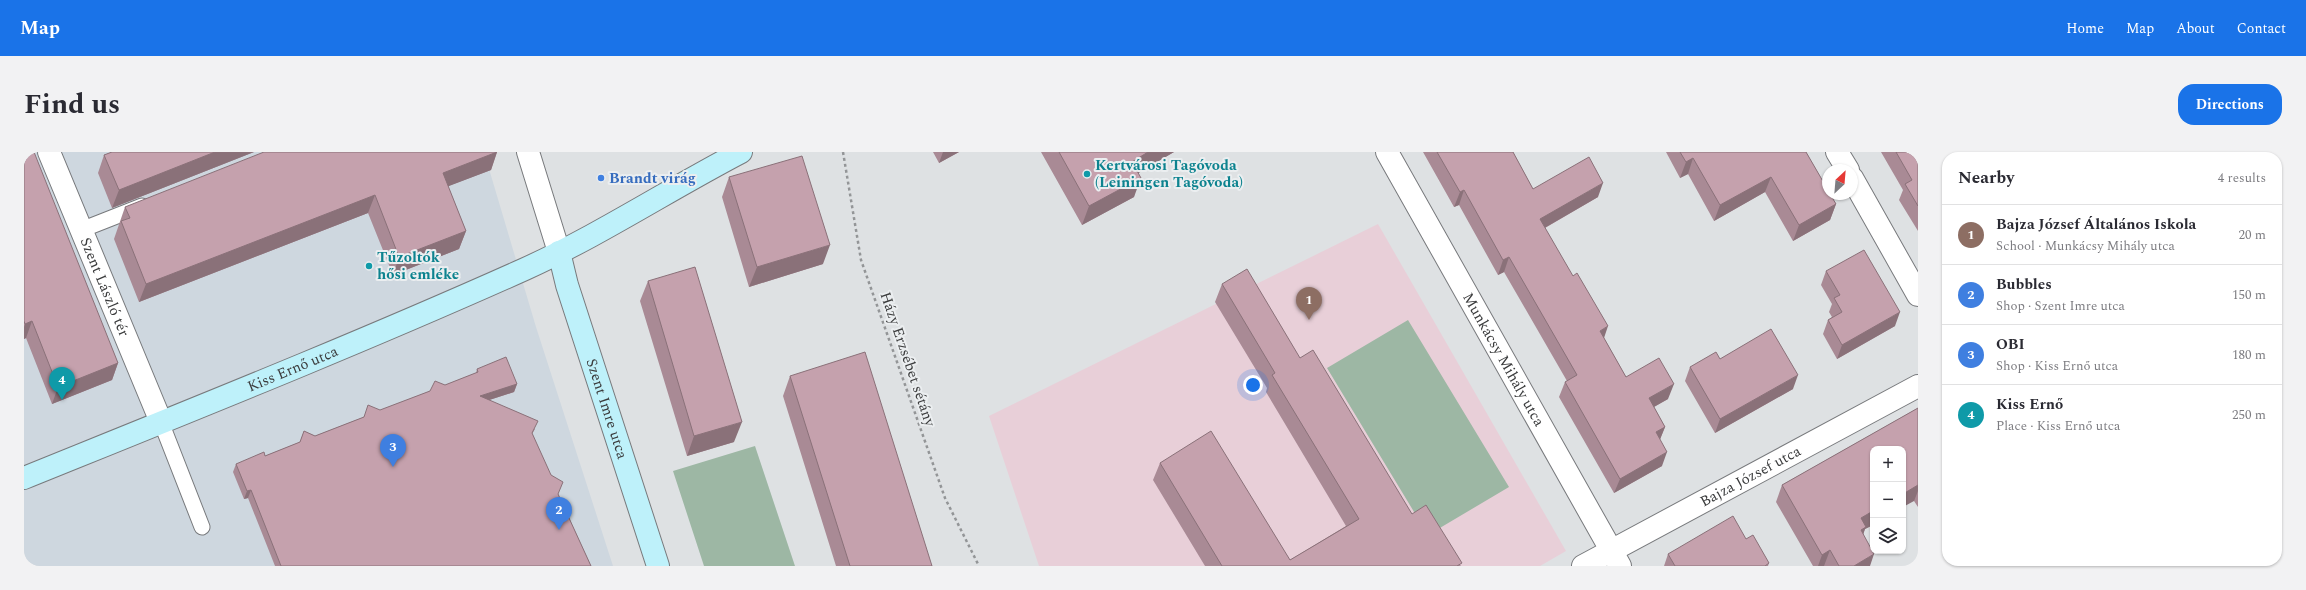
<!DOCTYPE html>
<meta charset="utf-8">
<style>
body{margin:0;font-family:Spectral,serif;background:#f2f2f3;color:#2b2b33}
.controls{position:absolute;right:12px;bottom:12px;display:grid;overflow:hidden;border-radius:8px;box-shadow:0 1px 3px #0004}
.controls button{width:36px;height:36px;display:grid;place-items:center;padding:0;border:0;border-bottom:1px solid #e1e1e2;background:#fff;color:#2b2b33;font:20px sans-serif}
.compass{position:absolute;left:1798px;top:12px;width:36px;height:36px;border-radius:50%;background:#fff;box-shadow:0 1px 3px #0004;rotate:26deg}
.you{position:absolute;left:1229px;top:233px;width:14px;height:14px;margin:-10px;border:3px solid #fff;border-radius:50%;background:#1a73e8;box-shadow:0 0 0 6px #1a73e833}
.badge{display:grid;place-items:center;width:26px;height:26px;border-radius:50%;background:#1a73e8;color:#fff;font-size:13px;font-weight:700}
.pin{position:absolute;translate:-50% -33px;filter:drop-shadow(0 1px 2px #0008)}
.pin::after{content:'';position:absolute;top:21px;width:14px;height:12px;background:inherit;clip-path:polygon(0 0,100% 0,50% 100%)}
.list{margin:0;padding:0;list-style:none}
h2{display:flex;justify-content:space-between;align-items:center;height:52px;margin:0;padding:0 16px;font-size:17px}
h2 small{font-size:13px;font-weight:400;color:#7c7c81}
.list li{display:grid;grid-template-columns:26px 1fr auto;gap:12px;align-items:center;box-sizing:border-box;height:60px;padding:0 16px;border-top:1px solid #e1e1e2}
.list b{display:block;font-size:15px;white-space:nowrap}
.list p{margin:0;font-size:13px;white-space:nowrap;color:#7c7c81}
.list em{font-size:13px;font-style:normal;color:#7c7c81}
.icon{flex:none;width:22px;height:22px;fill:none;stroke:currentColor;stroke-width:2;stroke-linecap:round;stroke-linejoin:round}
.map{position:relative;flex:none;width:1894px;height:414px;overflow:hidden;border-radius:16px}
header{display:flex;align-items:center;gap:24px;box-sizing:border-box;height:56px;padding:0 20px;background:#1a73e8;color:#fff}
header strong{font-size:19px}
nav{display:flex;gap:22px;margin-inline-start:auto;font-size:14px}
.intro{display:flex;align-items:center;justify-content:space-between;box-sizing:border-box;height:96px;padding:0 24px}
h1{margin:0;font-size:28px}
.button{padding:10px 18px;border-radius:16px;background:#1a73e8;color:#fff;font-size:14px;font-weight:700}
main{display:flex;gap:24px;padding:0 24px}
aside{flex:1;background:#fff;border-radius:16px;box-shadow:0 1px 3px #0004}
.map>svg:first-child{display:block}
.built{fill:#ced7df}
.education{fill:#e8cfd8}
.green{fill:#9db7a4}
.lines{fill:none;stroke-linecap:round;stroke-linejoin:round}
.lane-casing{stroke:#787a7d;stroke-width:17}
.street-casing{stroke:#787a7d;stroke-width:24}
.secondary-casing{stroke:#787a7d;stroke-width:24}
.path{stroke:#939597;stroke-width:2.5;stroke-dasharray:3 3;stroke-linecap:butt}
.lane{stroke:#fff;stroke-width:15}
.street{stroke:#fff;stroke-width:22}
.secondary{stroke:#bef1fa;stroke-width:22}
.wall{fill:#a98a95}
.shaded-wall{fill:#8a7179}
.building{fill:#c5a1ad;stroke:#8a7179}
.culture-dot{fill:#0f9aa8;stroke:#ebeef0;stroke-width:1.5}
.shop-dot{fill:#3f7fe0;stroke:#ebeef0;stroke-width:1.5}
.labels{text-anchor:middle;stroke-width:4;stroke-linejoin:round;paint-order:stroke}
.culture-label{font-size:15px;font-weight:bold;fill:#0d838f;stroke:#ebeef0;text-anchor:start}
.shop-label{font-size:15px;font-weight:bold;fill:#366cbe;stroke:#ebeef0;text-anchor:start}
.street-label{font-size:15px;fill:#3b3c3d;stroke:#ebeef0}
</style>
<header>
<strong>Map</strong>
<nav><a>Home</a><a>Map</a><a>About</a><a>Contact</a></nav>
</header>
<div class="intro"><h1>Find us</h1><a class="button">Directions</a></div>
<main>
<div class="map">
<svg width="1894" height="414" viewBox="0 0 1894 414">
<rect width="100%" height="100%" fill="#dee1e3"/>
<!-- built -->
<path class="built" d="M 0,0 L 460,0 L 512,175 L 589,414 L 0,414 Z"/>
<!-- education -->
<path class="education" d="M 1354,72 L 1542,399 L 1516,414 L 1015,414 L 965,264 Z"/>
<!-- green -->
<path class="green" d="M 1384,168 L 1485,335 L 1404,383 L 1303,216 Z
M 731,294 L 771,414 L 680,414 L 649,319 Z"/>
<g class="lines">
<!-- lane casing -->
<g class="lane-casing">
<path id="lane" d="M 57,78 L 118,54
M 137,270 L 178,375"/>
</g>
<!-- street casing -->
<g class="street-casing">
<g id="street">
<path id="s1" d="M 25,0 L 137,270"/>
<path d="M 504,0 L 535,100"/>
<path id="s2" d="M 1363,0 L 1596,414"/>
<path d="M 1813,0 L 1824,18"/>
<path d="M 1828,26 L 1894,143"/>
<path id="s3" d="M 1559,414 L 1894,234"/>
</g>
</g>
<!-- secondary casing -->
<g class="secondary-casing">
<g id="secondary">
<path id="s4" d="M 535,100 L 543,133 L 634,414"/>
<path id="s5" d="M 0,326 C 168,258 336,191 501,117 C 576,83 644,38 717,0"/>
</g>
</g>
<!-- path -->
<path class="path" d="M 819,0 L 837,108 L 921,346 L 955,414"/>
<!-- lane -->
<use href="#lane" class="lane"/>
<!-- street -->
<use href="#street" class="street"/>
<!-- secondary -->
<use href="#secondary" class="secondary"/>
</g>
<!-- wall -->
<path class="wall" d="M 0,0 L 94,211 L 88,228 L 28,252 L 2,186 L 0,187 Z
M 88,0 L 230,0 L 88,56 L 74,21 L 80,3 Z
M 473,0 L 467,18 L 424,34 L 442,79 L 435,97 L 369,123 L 344,61 L 115,150 L 90,87 L 101,55 Z
M 909,0 L 935,0 L 915,11 Z
M 1017,0 L 1150,0 L 1114,21 L 1110,45 L 1058,73 Z
M 1399,0 L 1489,0 L 1509,37 L 1574,45 L 1521,76 L 1580,186 L 1602,225 L 1644,247 L 1630,255 L 1641,275 L 1636,287 L 1638,314 L 1590,341 L 1535,245 L 1541,230 L 1543,229 L 1480,120 L 1474,123 L 1435,53 L 1430,55 Z
M 1642,0 L 1782,0 L 1812,52 L 1806,68 L 1769,89 L 1741,40 L 1690,69 L 1664,22 L 1656,26 Z
M 1857,0 L 1894,0 L 1894,79 L 1875,48 L 1879,38 Z
M 705,25 L 799,112 L 725,135 L 698,45 Z
M 1802,119 L 1871,174 L 1813,207 L 1799,182 L 1804,168 L 1808,165 L 1805,160 L 1808,152 L 1797,133 Z
M 624,129 L 710,290 L 663,304 L 616,149 Z
M 1198,132 L 1276,206 L 1388,362 L 1437,414 L 1181,414 L 1129,328 L 1136,311 L 1266,408 L 1322,374 L 1242,240 L 1243,236 L 1191,150 Z
M 1696,207 L 1769,237 L 1691,281 L 1661,229 L 1666,215 Z
M 453,217 L 493,232 L 490,240 L 465,248 L 511,277 L 508,282 L 534,342 L 567,414 L 251,414 L 224,346 L 220,347 L 209,320 L 212,312 L 241,304 L 276,290 L 280,279 L 291,284 L 340,265 L 452,221 Z
M 766,224 L 908,414 L 812,414 L 759,244 Z
M 1894,256 L 1894,355 L 1890,349 L 1849,297 L 1849,373 L 1841,377 L 1839,382 L 1846,414 L 1789,414 L 1752,350 L 1758,333 Z
M 1722,387 L 1745,411 L 1744,414 L 1640,414 L 1644,402 Z"/>
<!-- shaded-wall -->
<path class="shaded-wall" d="M 191,0 L 230,0 L 88,56 L 95,38 Z
M 473,0 L 467,18 L 412,39 L 419,21 Z
M 919,0 L 935,0 L 915,11 Z
M 1124,0 L 1150,0 L 1101,29 L 1108,10 Z
M 1669,6 L 1664,22 L 1656,26 L 1662,10 Z
M 1747,25 L 1741,40 L 1690,69 L 1696,53 Z
M 1117,26 L 1110,45 L 1058,73 L 1065,54 Z
M 1579,31 L 1574,45 L 1510,82 L 1516,67 Z
M 1440,38 L 1435,53 L 1430,55 L 1436,40 Z
M 351,43 L 344,61 L 115,150 L 122,132 Z
M 1812,52 L 1806,68 L 1769,89 L 1775,73 Z
M 442,79 L 435,97 L 369,123 L 375,105 Z
M 806,93 L 799,112 L 725,135 L 733,115 Z
M 1485,105 L 1480,120 L 1474,123 L 1479,108 Z
M 1876,160 L 1871,174 L 1813,207 L 1818,193 Z
M 8,169 L 2,186 L 0,187 L 0,175 L 1,172 Z
M 1584,174 L 1579,189 L 1576,179 Z
M 94,211 L 88,228 L 28,252 L 34,235 Z
M 1774,223 L 1769,237 L 1691,281 L 1696,267 Z
M 493,232 L 490,240 L 453,252 L 456,244 Z
M 1650,232 L 1644,247 L 1619,261 L 1625,246 Z
M 718,270 L 710,290 L 663,304 L 670,284 Z
M 1641,275 L 1635,290 L 1632,280 Z
M 1643,300 L 1638,314 L 1590,341 L 1596,327 Z
M 1894,333 L 1894,339 L 1890,349 L 1879,355 L 1879,342 Z
M 227,338 L 224,346 L 220,347 L 223,339 Z
M 1849,359 L 1849,373 L 1841,377 L 1836,392 L 1837,366 Z
M 1806,398 L 1800,414 L 1794,414 L 1798,403 Z
M 1850,402 L 1846,414 L 1830,414 Z"/>
<!-- building -->
<path class="building" d="M 0,0 L 10,0 L 94,211 L 34,235 L 8,169 L 1,172 L 0,169 Z
M 88,0 L 191,0 L 95,38 L 80,3 Z
M 240,0 L 473,0 L 419,21 L 442,79 L 375,105 L 351,43 L 122,132 L 97,69 L 106,66 L 101,55 Z
M 1035,0 L 1124,0 L 1108,10 L 1117,26 L 1065,54 Z
M 1413,0 L 1489,0 L 1509,37 L 1565,5 L 1579,31 L 1516,67 L 1549,124 L 1553,121 L 1584,174 L 1576,179 L 1602,225 L 1635,206 L 1650,232 L 1625,246 L 1641,275 L 1632,280 L 1643,300 L 1596,327 L 1541,230 L 1553,223 L 1485,105 L 1479,108 L 1440,38 L 1436,40 Z
M 1656,0 L 1782,0 L 1804,38 L 1804,42 L 1806,42 L 1812,52 L 1775,73 L 1747,25 L 1696,53 L 1669,6 L 1662,10 Z
M 1872,0 L 1894,0 L 1894,54 L 1881,32 L 1888,28 Z
M 778,4 L 806,93 L 733,115 L 705,25 Z
M 1840,98 L 1876,160 L 1818,193 L 1804,168 L 1818,160 L 1810,146 L 1816,143 L 1802,119 Z
M 671,115 L 718,270 L 670,284 L 624,129 Z
M 1223,117 L 1276,206 L 1289,198 L 1388,362 L 1402,353 L 1438,411 L 1433,414 L 1198,414 L 1136,311 L 1187,279 L 1266,408 L 1335,367 L 1248,223 L 1251,221 L 1198,132 Z
M 1747,177 L 1774,223 L 1696,267 L 1666,215 L 1692,200 L 1696,207 Z
M 841,200 L 908,414 L 826,414 L 766,224 Z
M 482,205 L 493,232 L 456,244 L 514,269 L 508,281 L 527,323 L 539,330 L 534,342 L 567,414 L 257,414 L 227,338 L 223,339 L 212,312 L 240,300 L 241,304 L 276,290 L 280,279 L 291,284 L 340,265 L 344,253 L 356,258 L 406,239 L 411,229 L 421,233 L 454,220 L 453,217 Z
M 1894,256 L 1894,333 L 1879,342 L 1879,297 L 1849,297 L 1849,359 L 1837,366 L 1842,375 L 1837,378 L 1850,402 L 1830,414 L 1815,414 L 1806,398 L 1798,403 L 1758,333 Z
M 1709,364 L 1722,387 L 1729,383 L 1745,411 L 1741,414 L 1651,414 L 1644,402 Z"/>
<!-- markers -->
<g class="culture-dot">
<circle cx="1063" cy="22" r="4"/>
<circle cx="345" cy="114" r="4"/>
</g>
<circle class="shop-dot" cx="577" cy="26" r="4"/>
<g class="labels">
<!-- culture labels -->
<g class="culture-label">
<text x="1071" y="18">Kertvárosi Tagóvoda<tspan x="1071" dy="17">(Leiningen Tagóvoda)</tspan></text>
<text x="353" y="110">Tűzoltók<tspan x="353" dy="17">hősi emléke</tspan></text>
</g>
<!-- shop labels -->
<g class="shop-label">
<text x="585" y="31">Brandt virág</text>
</g>
<!-- street labels -->
<g class="street-label">
<text dy="5" stroke="none"><textPath href="#s1" startOffset="146">Szent László tér</textPath></text>
<text transform="translate(884 207) rotate(71)" y="5">Házy Erzsébet sétány</text>
<text dy="5" stroke="none"><textPath href="#s2" startOffset="238">Munkácsy Mihály utca</textPath></text>
<text dy="5" stroke="none"><textPath href="#s5" startOffset="290">Kiss Ernő utca</textPath></text>
<text dy="5" stroke="none"><textPath href="#s4" startOffset="164">Szent Imre utca</textPath></text>
<text dy="5" stroke="none"><textPath href="#s3" startOffset="190">Bajza József utca</textPath></text>
</g>
</g>
</svg>
<div class="controls">
<button>+</button>
<button>−</button>
<button><svg class="icon" aria-label="layers" viewBox="0 0 24 24"><path d="M12 4l9 5-9 5-9-5zM3 14l9 5 9-5"/></svg></button>
</div>
<svg class="compass" viewBox="-18 -18 36 36"><path d="M0-13l5 13h-10z" fill="#e53935"/><path d="M0 13l5-13h-10z" fill="#7c7c81"/></svg>
<div class="you"></div>
<div class="pin badge" style="left:1285px;top:168px;background:#8d6e63">1</div>
<div class="pin badge" style="left:535px;top:378px;background:#3f7fe0">2</div>
<div class="pin badge" style="left:369px;top:315px;background:#3f7fe0">3</div>
<div class="pin badge" style="left:38px;top:248px;background:#0f9aa8">4</div>
</div>
<aside>
<h2>Nearby<small>4 results</small></h2>
<ul class="list">
<li><span class="badge" style="background:#8d6e63">1</span><div><b>Bajza József Általános Iskola</b><p>School · Munkácsy Mihály utca</p></div><em>20 m</em></li>
<li><span class="badge" style="background:#3f7fe0">2</span><div><b>Bubbles</b><p>Shop · Szent Imre utca</p></div><em>150 m</em></li>
<li><span class="badge" style="background:#3f7fe0">3</span><div><b>OBI</b><p>Shop · Kiss Ernő utca</p></div><em>180 m</em></li>
<li><span class="badge" style="background:#0f9aa8">4</span><div><b>Kiss Ernő</b><p>Place · Kiss Ernő utca</p></div><em>250 m</em></li>
</ul>
</aside>
</main>
